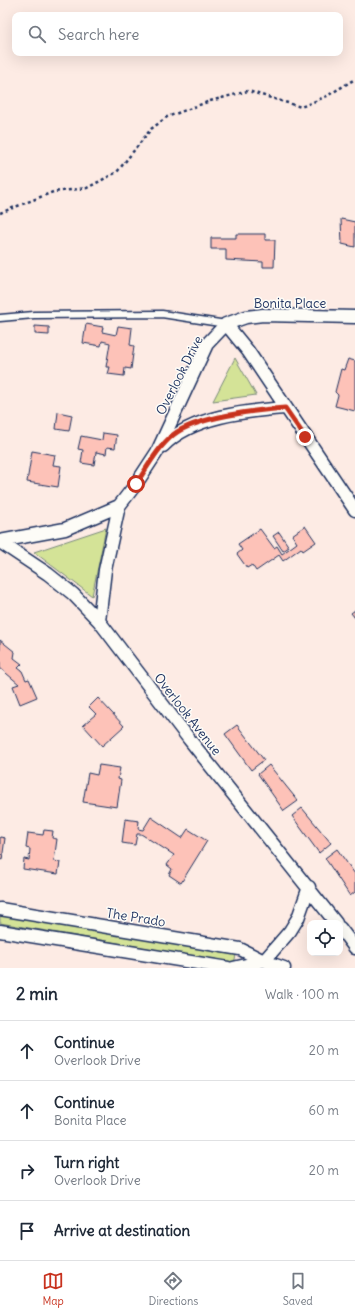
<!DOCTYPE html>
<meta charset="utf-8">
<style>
body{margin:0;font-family:Delius,sans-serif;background:#f2f2f3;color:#1f2937}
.controls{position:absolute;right:12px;bottom:12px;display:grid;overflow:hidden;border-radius:8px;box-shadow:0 4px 16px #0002}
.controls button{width:36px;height:36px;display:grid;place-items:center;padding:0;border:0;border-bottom:1px solid #e0e1e3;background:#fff;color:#1f2937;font:20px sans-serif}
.stop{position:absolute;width:12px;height:12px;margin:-9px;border:3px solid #c8321e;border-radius:50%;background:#fff}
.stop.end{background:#c8321e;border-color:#fff;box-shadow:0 1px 4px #0008}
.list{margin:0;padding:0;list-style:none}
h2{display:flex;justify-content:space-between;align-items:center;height:52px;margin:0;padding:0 16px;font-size:17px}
h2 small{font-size:13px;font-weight:400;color:#747a83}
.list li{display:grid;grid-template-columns:26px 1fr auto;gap:12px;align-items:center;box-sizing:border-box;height:60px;padding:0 16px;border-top:1px solid #e0e1e3}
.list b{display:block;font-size:15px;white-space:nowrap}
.list p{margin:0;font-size:13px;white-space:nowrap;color:#747a83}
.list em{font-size:13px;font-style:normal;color:#747a83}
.icon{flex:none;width:22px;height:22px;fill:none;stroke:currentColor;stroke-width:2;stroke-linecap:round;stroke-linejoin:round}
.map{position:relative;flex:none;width:355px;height:968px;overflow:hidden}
.search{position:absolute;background:#fff;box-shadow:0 4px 16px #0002;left:12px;right:12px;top:12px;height:44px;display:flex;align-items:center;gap:10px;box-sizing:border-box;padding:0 14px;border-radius:8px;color:#747a83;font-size:15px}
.sheet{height:292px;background:#fff}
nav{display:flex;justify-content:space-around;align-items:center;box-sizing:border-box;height:56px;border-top:1px solid #e0e1e3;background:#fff;font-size:11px;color:#747a83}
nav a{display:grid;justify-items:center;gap:2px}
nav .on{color:#c8321e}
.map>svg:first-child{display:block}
.green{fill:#d4e397;stroke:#78897a}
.building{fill:#fdc2b8;stroke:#1b2f5e}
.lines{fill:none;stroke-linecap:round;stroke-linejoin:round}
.service-casing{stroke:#1b2f5e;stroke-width:9}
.minor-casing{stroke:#1b2f5e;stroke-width:15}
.path{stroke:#1b2f5e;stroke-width:2.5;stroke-dasharray:3 3;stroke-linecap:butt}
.service{stroke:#fdfcf7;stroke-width:6}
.minor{stroke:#fdfcf7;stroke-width:12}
.route{stroke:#c8321e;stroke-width:5}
.labels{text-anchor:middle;stroke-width:3;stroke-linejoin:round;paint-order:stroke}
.street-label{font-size:13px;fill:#1b2f5e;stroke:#fdfcf7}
</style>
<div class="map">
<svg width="355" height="968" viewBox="0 0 355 968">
<rect width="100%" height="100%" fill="#fdebe4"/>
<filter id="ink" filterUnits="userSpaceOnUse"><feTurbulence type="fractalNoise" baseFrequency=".025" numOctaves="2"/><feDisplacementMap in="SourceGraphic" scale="8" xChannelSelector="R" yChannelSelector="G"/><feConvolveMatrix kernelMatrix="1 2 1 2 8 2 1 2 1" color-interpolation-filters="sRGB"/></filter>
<g filter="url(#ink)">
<!-- green -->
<path class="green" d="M 235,358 L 256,395 L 213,401 Z
M 106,528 L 92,596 L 34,552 Z
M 0,912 L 237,951 L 234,963 L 0,923 Z"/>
<!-- building -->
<path class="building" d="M 341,219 L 355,222 L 355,247 L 342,244 Z
M 236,234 L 265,234 L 265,240 L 275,240 L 274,267 L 263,267 L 263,262 L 226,260 L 226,249 L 211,249 L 211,238 L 236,238 Z
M 86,324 L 103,327 L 102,332 L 116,335 L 118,326 L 132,328 L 130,345 L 134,346 L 131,369 L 125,368 L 124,376 L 108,374 L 110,367 L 106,367 L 110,343 L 102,341 L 101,346 L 83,343 Z
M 35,326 L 49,327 L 49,335 L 35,334 Z
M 348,359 L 355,361 L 355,411 L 335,406 L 338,395 L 335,392 L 341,369 L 344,370 Z
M 58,412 L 72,415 L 69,431 L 56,429 Z
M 103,433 L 117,435 L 115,448 L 107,447 L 106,454 L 96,452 L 94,465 L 81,463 L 83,450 L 78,449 L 81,436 L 102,440 Z
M 32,451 L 55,455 L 53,465 L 61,466 L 58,487 L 27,482 Z
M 305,526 L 316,542 L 303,551 L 301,548 L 283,561 L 279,555 L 256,571 L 252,565 L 247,568 L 237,554 L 242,550 L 238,544 L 260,529 L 274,548 L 277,546 L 282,554 L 297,543 L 292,535 Z
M 279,532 L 289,547 L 283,551 L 273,536 Z
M 355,610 L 355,618 L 351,613 Z
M 0,640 L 15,652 L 14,658 L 22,664 L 18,668 L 22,671 L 26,680 L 29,679 L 37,697 L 20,704 L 13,686 L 19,684 L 0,668 Z
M 98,698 L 124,726 L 102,746 L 83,725 L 96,714 L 89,707 Z
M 237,725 L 264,760 L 251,770 L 225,734 Z
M 99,765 L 120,768 L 118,779 L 121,780 L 117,807 L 83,802 L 88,773 L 97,775 Z
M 269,765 L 298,801 L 284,811 L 258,774 Z
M 302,808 L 331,843 L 319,853 L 292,816 Z
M 151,817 L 182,838 L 188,829 L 207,841 L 181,883 L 169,875 L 172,869 L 167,865 L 174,855 L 141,834 L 137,834 L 135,845 L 122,843 L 125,819 L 139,821 L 138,829 L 143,830 Z
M 44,830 L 53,831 L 52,838 L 57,839 L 54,861 L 60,862 L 58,874 L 23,869 L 24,859 L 29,860 L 30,849 L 26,848 L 28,833 L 43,835 Z
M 0,837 L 5,838 L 2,860 L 0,859 Z
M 337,849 L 355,874 L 355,892 L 350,896 L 325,858 Z"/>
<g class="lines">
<!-- service casing -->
<g class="service-casing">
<path id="service" d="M 0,318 L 34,315 L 162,314 L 226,324"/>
</g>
<!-- minor casing -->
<g class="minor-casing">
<path id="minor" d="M 226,324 L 248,351 L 355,510
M 163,446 C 192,416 246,411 285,408
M 0,541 L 65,529 L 119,506 L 136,484 L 157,452 L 207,344 L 226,324 L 246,317 L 263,315 L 355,317
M 0,542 L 48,574 L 73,594 L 99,621 L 189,739 L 336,923
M 99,621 L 105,570 L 119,506
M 0,909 L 240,949 L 264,961 L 284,968
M 340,928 L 355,948
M 0,931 L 228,968
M 233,968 L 264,961 L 290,931 L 298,918 L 309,887"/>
</g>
<!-- path -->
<path class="path" d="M 0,213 L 53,192 L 87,188 L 117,172 L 151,129 L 167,117 L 210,101 L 248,91 L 301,107 L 327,96 L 355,79"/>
<!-- service -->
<use href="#service" class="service"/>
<!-- minor -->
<use href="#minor" class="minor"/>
</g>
</g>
<g class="lines" filter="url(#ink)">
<!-- route -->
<path class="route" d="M 136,484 C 147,468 157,448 173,435 C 195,417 257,410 285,408 L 305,437"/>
</g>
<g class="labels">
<!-- street labels -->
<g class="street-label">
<text x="290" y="308">Bonita Place</text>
<text transform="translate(179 375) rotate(-63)" y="5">Overlook Drive</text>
<text transform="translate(188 714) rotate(52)" y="5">Overlook Avenue</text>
<text transform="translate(136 917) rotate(9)" y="5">The Prado</text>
</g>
</g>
</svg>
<div class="controls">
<button><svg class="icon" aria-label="locate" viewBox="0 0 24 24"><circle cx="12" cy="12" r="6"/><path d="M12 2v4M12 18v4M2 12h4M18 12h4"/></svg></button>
</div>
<div class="stop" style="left:136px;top:484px"></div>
<div class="stop end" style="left:305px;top:437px"></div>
<div class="search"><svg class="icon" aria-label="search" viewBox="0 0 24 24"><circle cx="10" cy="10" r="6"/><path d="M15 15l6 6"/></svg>Search here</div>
</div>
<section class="sheet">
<h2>2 min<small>Walk · 100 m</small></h2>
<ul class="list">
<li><svg class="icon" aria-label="ahead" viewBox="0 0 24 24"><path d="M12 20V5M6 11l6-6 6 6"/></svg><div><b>Continue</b><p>Overlook Drive</p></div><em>20 m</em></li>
<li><svg class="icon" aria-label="ahead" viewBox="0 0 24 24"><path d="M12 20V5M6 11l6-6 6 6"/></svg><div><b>Continue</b><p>Bonita Place</p></div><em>60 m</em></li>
<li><svg class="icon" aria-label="right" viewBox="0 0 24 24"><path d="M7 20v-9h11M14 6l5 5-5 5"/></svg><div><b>Turn right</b><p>Overlook Drive</p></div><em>20 m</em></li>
<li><svg class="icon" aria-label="arrive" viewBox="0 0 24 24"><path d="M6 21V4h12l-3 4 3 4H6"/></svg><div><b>Arrive at destination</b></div></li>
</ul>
</section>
<nav>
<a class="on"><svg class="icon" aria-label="map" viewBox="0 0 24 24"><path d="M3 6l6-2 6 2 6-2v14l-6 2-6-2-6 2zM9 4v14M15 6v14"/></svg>Map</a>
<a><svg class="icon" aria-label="directions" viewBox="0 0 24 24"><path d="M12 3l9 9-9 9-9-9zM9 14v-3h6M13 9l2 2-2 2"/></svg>Directions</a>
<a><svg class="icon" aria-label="saved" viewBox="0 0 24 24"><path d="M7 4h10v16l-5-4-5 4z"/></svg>Saved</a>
</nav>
